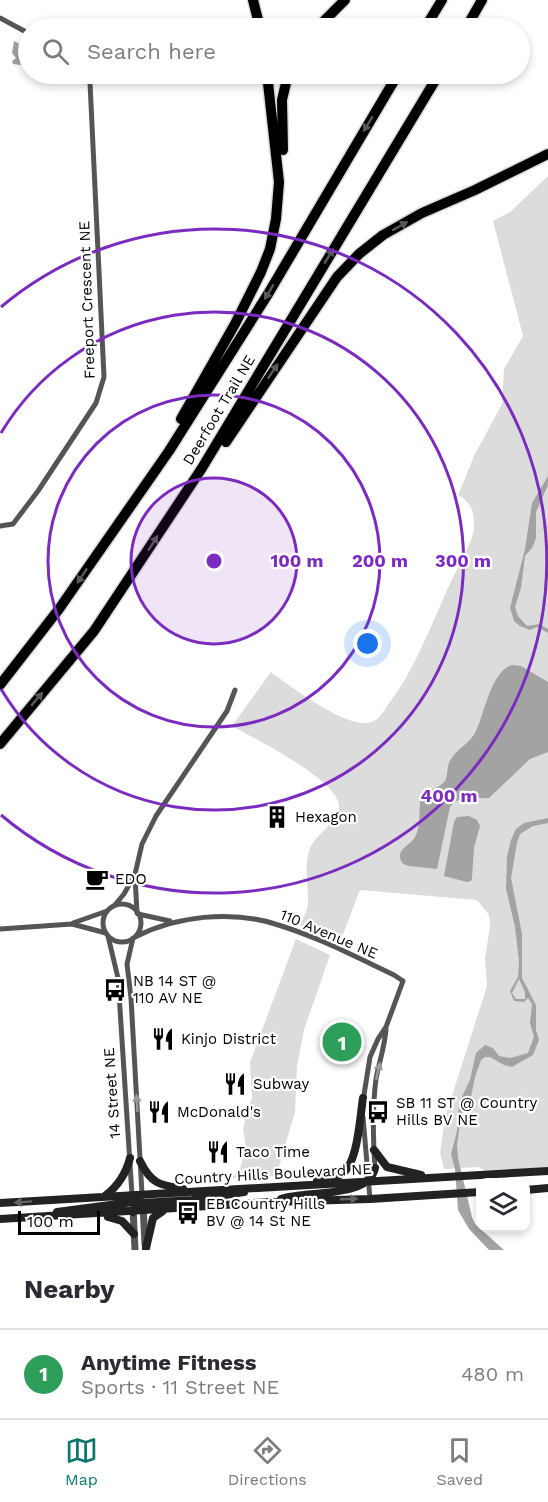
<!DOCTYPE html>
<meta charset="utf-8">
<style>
body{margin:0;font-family:"Work Sans",sans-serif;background:#f7f7f7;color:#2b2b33}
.controls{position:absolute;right:18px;bottom:18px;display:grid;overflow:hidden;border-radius:12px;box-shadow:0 3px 9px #0003}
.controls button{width:54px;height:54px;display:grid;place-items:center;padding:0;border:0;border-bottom:2px solid #e1e1e2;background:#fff;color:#2b2b33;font:30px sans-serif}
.scale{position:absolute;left:18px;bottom:15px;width:82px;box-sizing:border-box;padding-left:6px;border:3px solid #000;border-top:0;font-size:16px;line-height:21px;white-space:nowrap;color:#000;-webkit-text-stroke:4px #fff;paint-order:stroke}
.you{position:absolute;left:368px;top:644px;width:21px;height:21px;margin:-15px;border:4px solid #fff;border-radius:50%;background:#1a73e8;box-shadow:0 0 0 9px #1a73e833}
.badge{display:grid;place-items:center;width:39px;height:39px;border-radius:50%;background:#0f766e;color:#fff;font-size:20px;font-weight:700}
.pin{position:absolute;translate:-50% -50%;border:3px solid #fff;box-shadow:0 2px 6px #0006}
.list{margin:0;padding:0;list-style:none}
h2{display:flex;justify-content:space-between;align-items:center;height:78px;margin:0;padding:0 24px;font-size:26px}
h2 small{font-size:20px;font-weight:400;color:#7c7c81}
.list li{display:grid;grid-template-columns:39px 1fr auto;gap:18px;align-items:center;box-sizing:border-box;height:90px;padding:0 24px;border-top:2px solid #e1e1e2}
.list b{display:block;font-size:22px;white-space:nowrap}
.list p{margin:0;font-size:20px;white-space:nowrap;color:#7c7c81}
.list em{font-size:20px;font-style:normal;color:#7c7c81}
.icon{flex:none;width:33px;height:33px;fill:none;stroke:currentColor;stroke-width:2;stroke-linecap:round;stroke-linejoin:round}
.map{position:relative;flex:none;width:548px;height:1250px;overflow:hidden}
.search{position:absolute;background:#fff;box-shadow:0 3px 9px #0003;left:18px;right:18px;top:18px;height:66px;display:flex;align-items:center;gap:15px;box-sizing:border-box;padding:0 21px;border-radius:33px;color:#7c7c81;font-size:22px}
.sheet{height:168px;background:#fff}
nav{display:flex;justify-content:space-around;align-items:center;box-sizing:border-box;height:84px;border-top:2px solid #e1e1e2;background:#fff;font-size:16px;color:#7c7c81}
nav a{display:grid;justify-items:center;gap:3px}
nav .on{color:#0f766e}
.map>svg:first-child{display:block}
.green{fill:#dcdcdc}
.water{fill:#a3a3a3;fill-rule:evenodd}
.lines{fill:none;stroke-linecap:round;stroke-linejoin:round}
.motorway-casing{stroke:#dbdbdb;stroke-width:13}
.minor{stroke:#555;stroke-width:5}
.tertiary{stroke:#555;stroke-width:7}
.secondary{stroke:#222;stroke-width:8}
.motorway{stroke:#000;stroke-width:10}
.oneway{fill:#595959}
.oneway2{fill:#999}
.oneway3{fill:#646464}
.ring{fill:none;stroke:#7b2cbf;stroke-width:3}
.labels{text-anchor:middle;stroke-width:4.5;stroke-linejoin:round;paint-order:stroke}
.street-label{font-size:15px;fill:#000;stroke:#fff}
.poi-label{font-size:15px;fill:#000;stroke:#fff;text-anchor:start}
.centre{fill:#7b2cbf;stroke:#fff;stroke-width:3}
.ring-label{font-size:18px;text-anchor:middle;font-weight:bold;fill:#7b2cbf;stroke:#fff;stroke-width:4.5;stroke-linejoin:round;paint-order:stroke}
</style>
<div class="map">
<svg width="548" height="1250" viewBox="0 0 548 1250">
<rect width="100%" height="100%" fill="#fff"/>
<!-- green -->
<path class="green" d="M 548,176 L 548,1167 L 486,1171 L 478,1167 L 444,1169 L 440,1153 L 445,1118 L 487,986 L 485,959 L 490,926 L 489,915 L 477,900 L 360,890 L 340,942 L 300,925 C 303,919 307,911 308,904 C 309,885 303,866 310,849 C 315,834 337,824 339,808 C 342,781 253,738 232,726 L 271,672 C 290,686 349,731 371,722 C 379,720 383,712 387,706 C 416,669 430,626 450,584 C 455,572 473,541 474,529 C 474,512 473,504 458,495 L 475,454 L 502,404 L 504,369 L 523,336 L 493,221 L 510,212 Z
M 296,939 L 330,955 L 304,1030 L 297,1066 L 295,1112 L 278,1170 L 274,1176 L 233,1178 L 233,1176 L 239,1172 L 246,1147 L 243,1129 L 252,1097 L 250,1062 Z"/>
<!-- water -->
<path class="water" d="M 14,41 L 28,48 L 28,66 L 13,64 L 12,61 L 16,58 L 12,53 Z
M 548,476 L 548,485 L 536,512 L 536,538 L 532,548 L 525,556 L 521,588 L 515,607 L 518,616 L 527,626 L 539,624 L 548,629 L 548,633 L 537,627 L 530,630 L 520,626 L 514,621 L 510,608 L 525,549 L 532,503 Z
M 513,665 L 521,666 L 548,682 L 548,752 L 530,759 L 489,798 C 472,800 464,792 450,807 L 437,869 L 409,866 L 403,864 C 393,850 409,847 415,837 C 422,824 418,809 421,795 C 427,790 436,789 442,784 C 449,779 446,771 449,763 C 454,750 470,744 476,731 C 484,715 492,668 513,665 Z
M 469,816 L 477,820 L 480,826 L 474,848 L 472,878 L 471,881 L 467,882 L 444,876 L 454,822 L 457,817 Z
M 548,818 L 548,823 L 533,826 L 520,834 L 517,843 L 511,878 L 522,934 L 522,978 L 536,1005 L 536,1030 L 539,1040 L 533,1055 L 512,1067 L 504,1065 L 490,1057 L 485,1057 L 481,1060 L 475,1077 L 469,1107 L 462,1110 L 457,1145 L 458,1158 L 472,1217 L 475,1224 L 504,1250 L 489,1250 L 469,1229 L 458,1210 L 455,1169 L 451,1154 L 457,1131 L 459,1103 L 470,1080 L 476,1053 L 485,1045 L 493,1048 L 499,1056 L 510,1058 L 528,1053 L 534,1037 L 530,1023 L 532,1004 L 528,998 L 524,1002 L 514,1001 L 510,991 L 518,977 L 519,961 L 515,927 L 506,889 L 507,857 L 511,840 L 516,829 L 524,823 ZM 519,979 L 525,992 L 525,999 L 516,999 L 512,993 Z"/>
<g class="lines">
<!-- motorway casing -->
<g class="motorway-casing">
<path id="motorway" d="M 253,0 L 260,28
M 317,28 L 345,0
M 425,28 L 442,0
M 466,28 L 482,0
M 283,150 L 282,100 L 288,74
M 181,419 L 235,324 L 261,272 L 270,249 L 276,219 L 279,182 L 267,74
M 226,442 L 337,277 L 359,254 L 383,235 L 422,213 L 475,190 L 548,154
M 0,685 L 59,609 L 169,451 L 268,294 L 398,74
M 0,744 L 94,631 L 202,468 L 439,74"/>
</g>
<!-- minor -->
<path class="minor" d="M 0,18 L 28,33
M 0,526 L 13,524 L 38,491 L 96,403 L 104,377 L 90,83 L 86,74
M 135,876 L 137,913
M103 923a19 19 0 1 1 38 0a19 19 0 1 1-38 0Z
M 114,906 L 124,894 L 135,874 L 142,844 L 156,816 L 227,711 L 235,690
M 138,914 L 170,921
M 73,923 L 107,911
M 0,929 L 72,924 L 106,933
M 108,936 L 118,978 L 132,1195
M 135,937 C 176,916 231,910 275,924 C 316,936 356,957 394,975 L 403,981 L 386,1027 L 378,1039 L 370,1057 L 363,1101
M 133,938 L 127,964 L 131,998 L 142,1194
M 363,1117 L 370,1199
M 375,1168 C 373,1139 372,1109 376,1079 C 379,1062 385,1046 386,1029"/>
<!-- tertiary -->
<path class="tertiary" d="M 143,1205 L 145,1244
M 133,1208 L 135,1250"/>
<!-- secondary -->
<path class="secondary" d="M 374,1150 L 387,1167 L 421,1175
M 140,1161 C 151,1184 160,1185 183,1189
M 317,1181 C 324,1179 333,1178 340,1175 C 358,1167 360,1116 363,1098
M 526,1190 L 548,1188
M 105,1196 C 118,1186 126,1174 130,1158
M 281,1199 C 306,1190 368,1199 375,1168
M 0,1203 L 548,1171
M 57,1212 L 133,1202 L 141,1196
M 133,1212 L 138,1205 L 143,1203 L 192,1200 L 244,1192
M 108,1217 L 122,1221 L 134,1234
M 0,1219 L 271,1202 L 370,1199 L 480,1192
M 146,1248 L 153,1218 L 163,1211"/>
<!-- motorway -->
<use href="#motorway" class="motorway"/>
</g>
<!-- one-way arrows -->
<defs><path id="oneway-solid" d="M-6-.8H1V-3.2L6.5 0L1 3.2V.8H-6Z" transform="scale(1.5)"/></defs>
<g class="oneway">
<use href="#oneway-solid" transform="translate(368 124) rotate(121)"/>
<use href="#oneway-solid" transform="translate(400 226) rotate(-30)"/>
<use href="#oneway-solid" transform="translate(329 256) rotate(-59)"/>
<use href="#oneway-solid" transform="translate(269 292) rotate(121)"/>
<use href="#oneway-solid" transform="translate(273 371) rotate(-56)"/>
<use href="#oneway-solid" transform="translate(153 543) rotate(-57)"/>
<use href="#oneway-solid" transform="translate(82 576) rotate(124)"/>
<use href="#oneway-solid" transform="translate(37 699) rotate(-50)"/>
</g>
<g class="oneway2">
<use href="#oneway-solid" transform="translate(378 1071) rotate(-77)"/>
<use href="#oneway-solid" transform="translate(137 1103) rotate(-93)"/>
</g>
<g class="oneway3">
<use href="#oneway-solid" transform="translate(349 1199) rotate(-2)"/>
<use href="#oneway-solid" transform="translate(23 1202) rotate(176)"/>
</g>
<!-- distance rings -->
<circle cx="214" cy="561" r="83" fill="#7b2cbf" fill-opacity=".12"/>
<g class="ring">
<circle cx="214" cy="561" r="83"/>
<circle cx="214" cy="561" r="166"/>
<path d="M1 433A249 249 0 1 1 1 689"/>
<path d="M1 307A332 332 0 1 1 1 815"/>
</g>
<!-- icons -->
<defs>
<g id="building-bare" transform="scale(1.8)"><path d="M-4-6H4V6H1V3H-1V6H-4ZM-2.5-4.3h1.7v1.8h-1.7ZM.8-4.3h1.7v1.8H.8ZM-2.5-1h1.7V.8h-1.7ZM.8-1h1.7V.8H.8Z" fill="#000" stroke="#fff" stroke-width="2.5" paint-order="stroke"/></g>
<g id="cafe-bare" transform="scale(1.8)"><path d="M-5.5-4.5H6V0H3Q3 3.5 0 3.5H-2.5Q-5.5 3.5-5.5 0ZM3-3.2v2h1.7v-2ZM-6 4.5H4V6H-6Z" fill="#000" stroke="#fff" stroke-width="2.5" paint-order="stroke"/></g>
<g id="bus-bare" transform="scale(1.8)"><path d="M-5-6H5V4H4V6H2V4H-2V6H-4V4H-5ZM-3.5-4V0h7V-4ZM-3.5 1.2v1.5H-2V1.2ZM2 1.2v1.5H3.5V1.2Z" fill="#000" stroke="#fff" stroke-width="2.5" paint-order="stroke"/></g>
<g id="restaurant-bare" transform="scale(1.8)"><path d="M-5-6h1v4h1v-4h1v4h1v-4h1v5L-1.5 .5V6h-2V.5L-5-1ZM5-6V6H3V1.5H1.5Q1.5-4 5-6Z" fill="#000" stroke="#fff" stroke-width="2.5" paint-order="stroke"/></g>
</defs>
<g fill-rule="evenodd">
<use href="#building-bare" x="277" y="817"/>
<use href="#cafe-bare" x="97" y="879"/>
<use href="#bus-bare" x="115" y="990"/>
<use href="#restaurant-bare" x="163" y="1039"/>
<use href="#restaurant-bare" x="235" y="1084"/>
<use href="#restaurant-bare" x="159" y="1112"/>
<use href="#bus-bare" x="378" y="1112"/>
<use href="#restaurant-bare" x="218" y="1152"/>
<use href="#bus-bare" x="188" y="1213"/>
</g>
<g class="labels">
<!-- street labels -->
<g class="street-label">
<text transform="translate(87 300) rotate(-92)" y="5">Freeport Crescent NE</text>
<text transform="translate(219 410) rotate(-59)" y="5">Deerfoot Trail NE</text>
<text transform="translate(329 934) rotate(23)" y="5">110 Avenue NE</text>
<text transform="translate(112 1093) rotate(-94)" y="5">14 Street NE</text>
<text transform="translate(273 1174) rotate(-3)" y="5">Country Hills Boulevard NE</text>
</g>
<!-- poi labels -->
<g class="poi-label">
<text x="295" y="822">Hexagon</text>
<text x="115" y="884">EDO</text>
<text x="133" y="986">NB 14 ST @<tspan x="133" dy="17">110 AV NE</tspan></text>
<text x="181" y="1044">Kinjo District</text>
<text x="253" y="1089">Subway</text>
<text x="396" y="1108">SB 11 ST @ Country<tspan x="396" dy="17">Hills BV NE</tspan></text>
<text x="177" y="1117">McDonald's</text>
<text x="236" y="1157">Taco Time</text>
<text x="206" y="1209">EB Country Hills<tspan x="206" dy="17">BV @ 14 St NE</tspan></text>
</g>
</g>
<circle cx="214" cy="561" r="9" class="centre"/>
<g class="ring-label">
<text x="297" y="567">100 m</text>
<text x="380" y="567">200 m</text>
<text x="463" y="567">300 m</text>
<text x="449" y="802">400 m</text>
</g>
</svg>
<div class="controls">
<button><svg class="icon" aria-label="layers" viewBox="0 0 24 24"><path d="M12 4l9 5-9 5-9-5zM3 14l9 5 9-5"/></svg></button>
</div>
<div class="scale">100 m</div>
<div class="you"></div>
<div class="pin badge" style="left:342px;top:1042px;background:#2e9e5b">1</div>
<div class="search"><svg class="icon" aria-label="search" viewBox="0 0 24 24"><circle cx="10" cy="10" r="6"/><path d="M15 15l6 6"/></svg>Search here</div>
</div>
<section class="sheet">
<h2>Nearby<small></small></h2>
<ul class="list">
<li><span class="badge" style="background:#2e9e5b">1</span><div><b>Anytime Fitness</b><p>Sports · 11 Street NE</p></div><em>480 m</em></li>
</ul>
</section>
<nav>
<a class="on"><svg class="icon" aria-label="map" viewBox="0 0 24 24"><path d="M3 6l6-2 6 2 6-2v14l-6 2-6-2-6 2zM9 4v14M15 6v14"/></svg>Map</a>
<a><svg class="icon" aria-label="directions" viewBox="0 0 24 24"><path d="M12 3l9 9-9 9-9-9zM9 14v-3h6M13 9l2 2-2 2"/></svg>Directions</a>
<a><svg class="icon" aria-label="saved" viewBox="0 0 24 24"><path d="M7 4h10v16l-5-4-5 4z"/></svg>Saved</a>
</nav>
